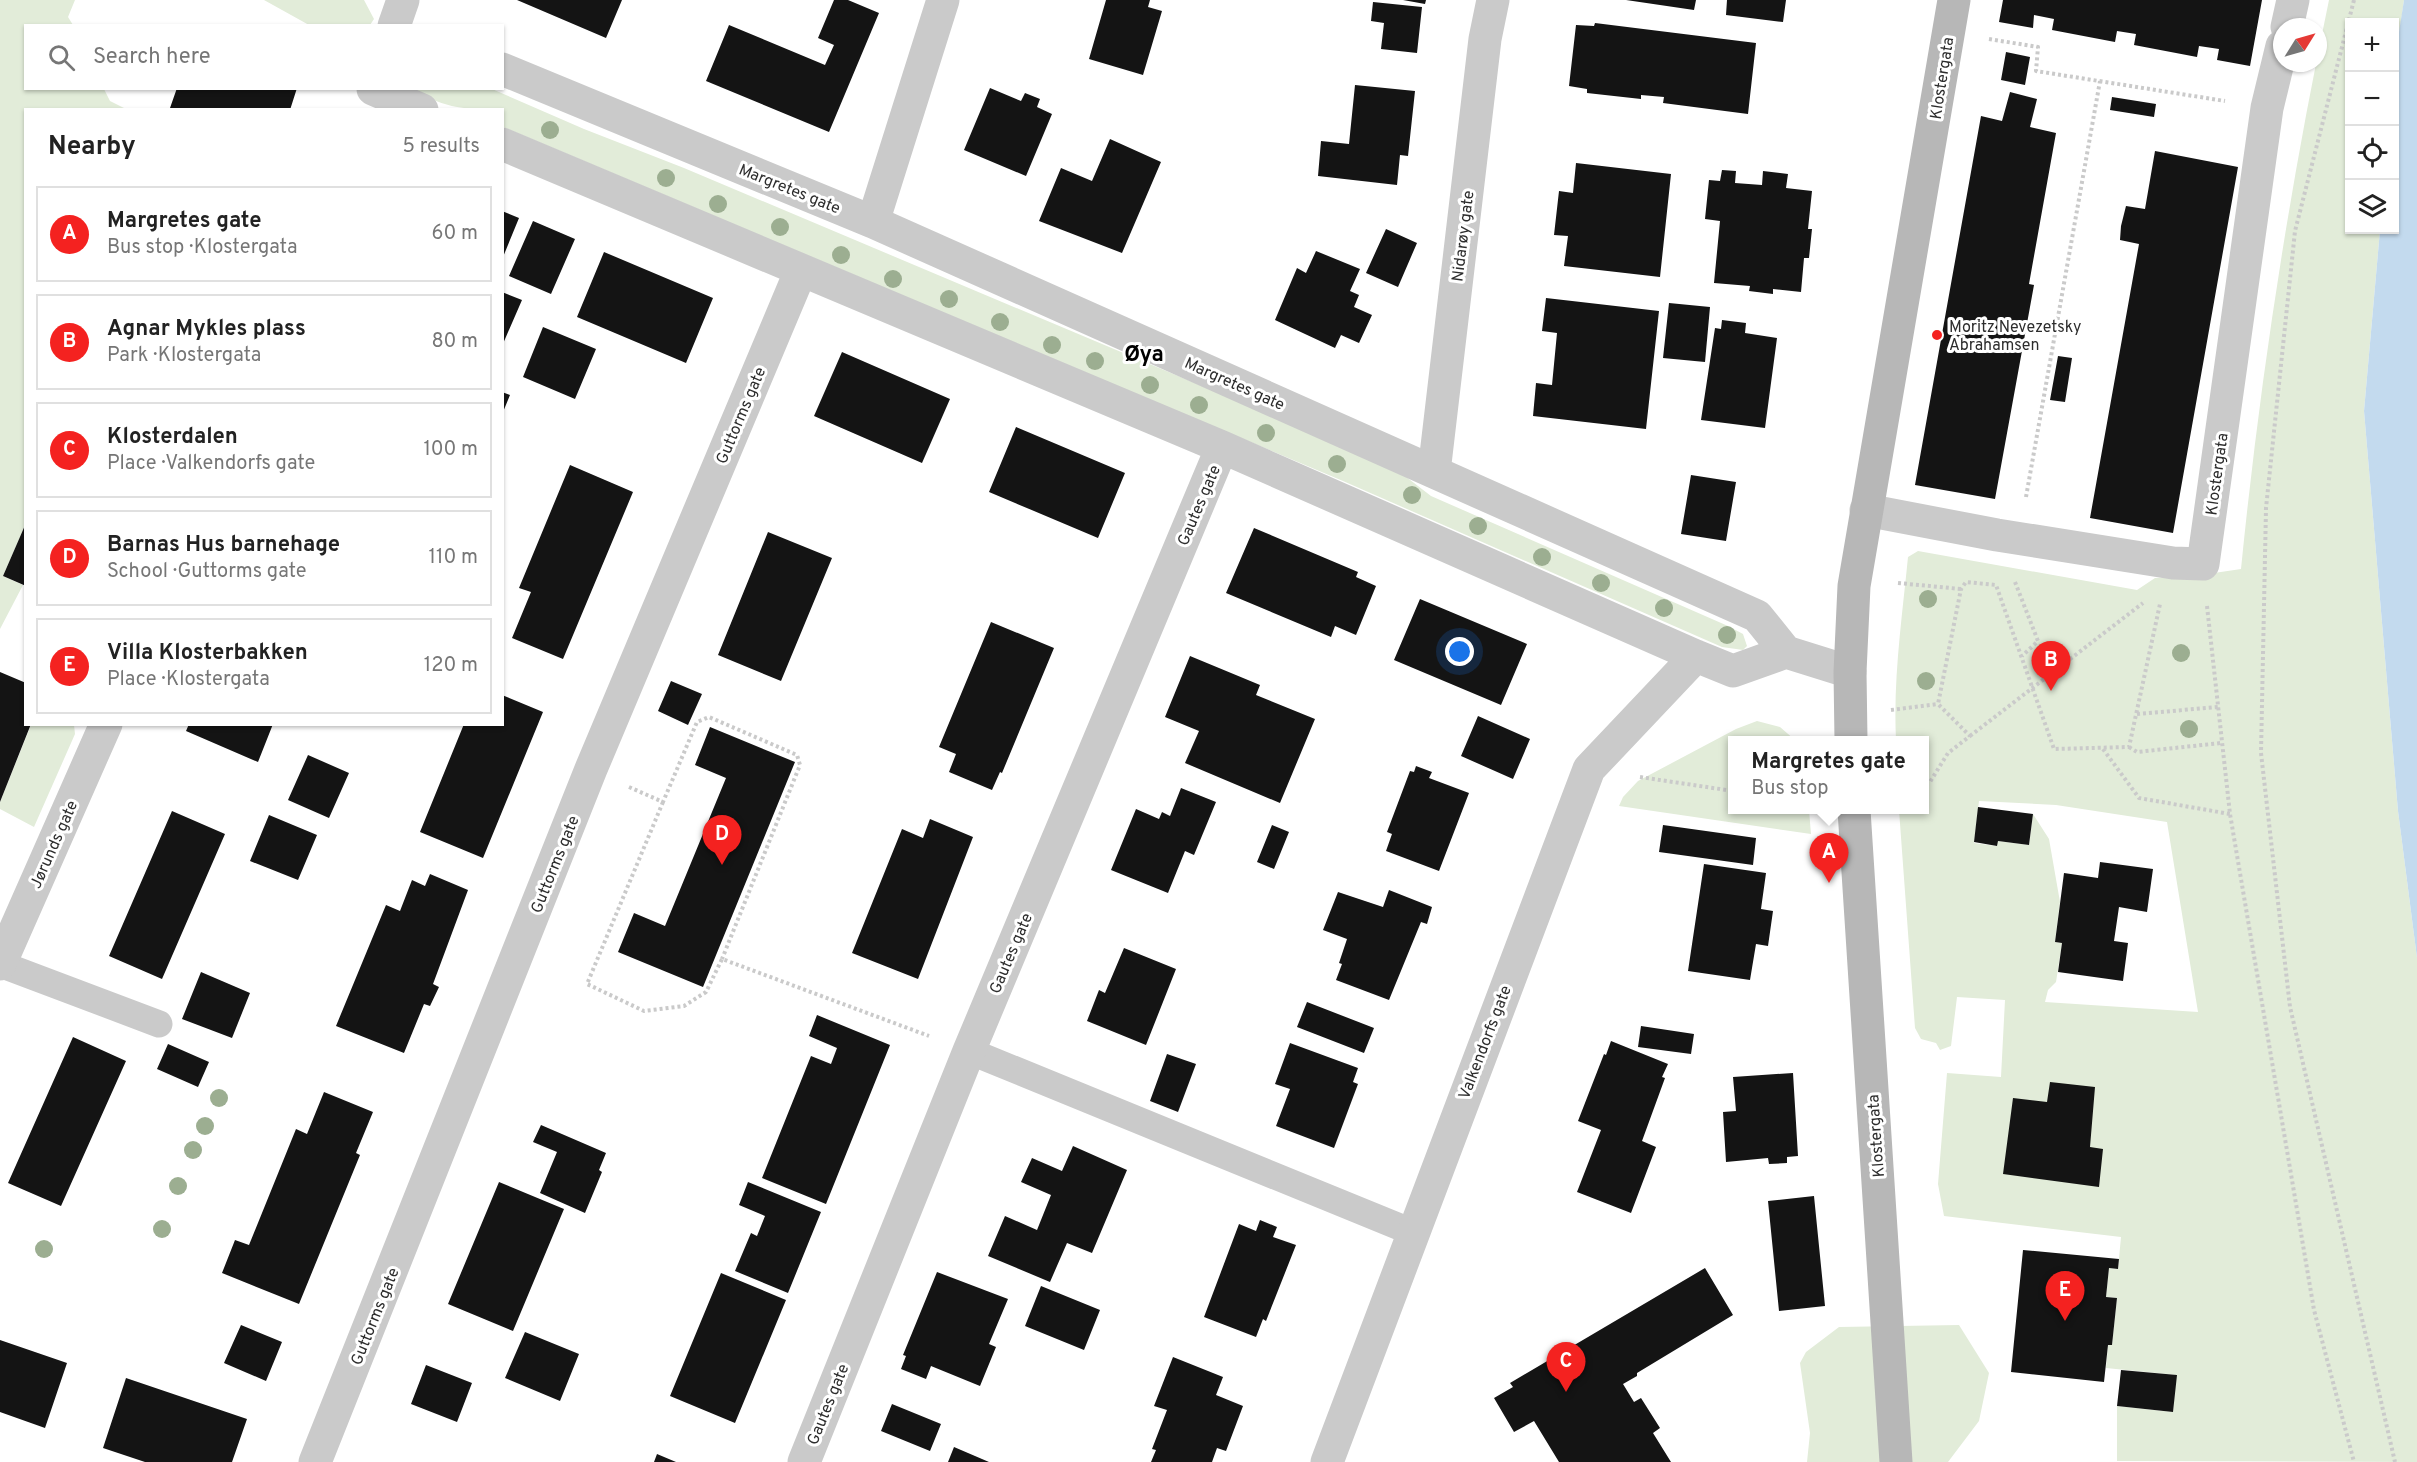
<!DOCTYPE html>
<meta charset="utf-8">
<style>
body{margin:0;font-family:Overpass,sans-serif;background:#f6f6f6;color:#222}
.controls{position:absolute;right:18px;top:18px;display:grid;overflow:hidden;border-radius:0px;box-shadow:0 2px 4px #0004}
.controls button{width:54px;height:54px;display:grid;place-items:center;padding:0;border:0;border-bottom:2px solid #e0e0e0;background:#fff;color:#222;font:30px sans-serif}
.compass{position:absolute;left:2273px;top:18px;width:54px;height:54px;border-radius:50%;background:#fff;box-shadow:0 2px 4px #0004;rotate:53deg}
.you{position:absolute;left:1460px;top:652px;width:21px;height:21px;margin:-15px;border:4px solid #fff;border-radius:50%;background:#1a73e8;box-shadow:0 0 0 9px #1a73e833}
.badge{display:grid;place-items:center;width:39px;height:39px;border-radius:50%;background:#f42220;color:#fff;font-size:20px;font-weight:700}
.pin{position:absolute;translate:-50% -50px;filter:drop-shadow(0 2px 3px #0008)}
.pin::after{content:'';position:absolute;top:32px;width:21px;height:18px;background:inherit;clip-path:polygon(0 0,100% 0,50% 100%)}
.popup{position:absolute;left:1728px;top:736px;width:201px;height:78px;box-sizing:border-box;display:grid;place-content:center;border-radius:0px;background:#fff;filter:drop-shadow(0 2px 4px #0005);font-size:20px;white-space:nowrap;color:#767676}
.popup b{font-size:22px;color:#222}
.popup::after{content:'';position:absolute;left:50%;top:100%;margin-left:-12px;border:12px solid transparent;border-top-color:#fff}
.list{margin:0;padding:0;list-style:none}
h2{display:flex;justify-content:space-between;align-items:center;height:78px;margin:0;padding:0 24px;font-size:26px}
h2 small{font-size:20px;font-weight:400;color:#767676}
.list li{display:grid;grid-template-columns:39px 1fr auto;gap:18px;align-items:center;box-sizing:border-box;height:96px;margin:0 12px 12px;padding:0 12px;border:2px solid #e0e0e0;border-radius:0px}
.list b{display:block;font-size:22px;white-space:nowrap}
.list p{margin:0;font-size:20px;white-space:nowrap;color:#767676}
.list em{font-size:20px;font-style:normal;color:#767676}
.icon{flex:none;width:33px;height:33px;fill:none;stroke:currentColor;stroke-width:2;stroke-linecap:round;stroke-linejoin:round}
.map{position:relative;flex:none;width:2417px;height:1462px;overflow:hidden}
.search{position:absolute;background:#fff;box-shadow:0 2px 4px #0004;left:24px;top:24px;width:480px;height:66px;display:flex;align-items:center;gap:15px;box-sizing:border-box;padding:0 21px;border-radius:0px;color:#767676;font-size:22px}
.panel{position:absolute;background:#fff;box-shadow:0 2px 4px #0004;left:24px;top:108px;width:480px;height:618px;border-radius:0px}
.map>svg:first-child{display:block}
.green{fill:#e2ecd9;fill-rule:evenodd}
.water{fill:#c3daee}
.building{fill:#141414}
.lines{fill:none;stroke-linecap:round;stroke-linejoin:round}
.path{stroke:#cacaca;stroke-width:4;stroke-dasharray:3 3;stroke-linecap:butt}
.lane{stroke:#cacaca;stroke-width:27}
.street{stroke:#cacaca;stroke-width:33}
.secondary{stroke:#b7b7b7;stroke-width:33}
.tree{fill:#9cae91}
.poi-dot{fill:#f42220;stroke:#fff;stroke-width:2}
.labels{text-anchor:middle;stroke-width:6;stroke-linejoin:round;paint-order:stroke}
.street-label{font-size:16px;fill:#2d2d2d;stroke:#fff}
.poi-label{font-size:16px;fill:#2d2d2d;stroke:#fff;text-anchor:start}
.district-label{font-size:22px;font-weight:bold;fill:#000;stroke:#fff}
</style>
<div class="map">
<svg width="2417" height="1462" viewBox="0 0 2417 1462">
<rect width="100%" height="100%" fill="#fff"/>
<!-- green -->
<path class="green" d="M 0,0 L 75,0 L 68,17 L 73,25 L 26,26 L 26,88 L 104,89 L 110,101 L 126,109 L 26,110 L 26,523 L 3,576 L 23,585 L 0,629 Z
M 264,0 L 364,0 L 374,19 L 370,25 L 309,25 Z
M 2329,0 L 2404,0 L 2395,64 L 2394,22 L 2350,22 L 2350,230 L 2380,230 L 2364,411 L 2398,811 L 2417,958 L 2417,1462 L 2117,1461 L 2117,1406 L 2173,1412 L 2176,1375 L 2106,1368 L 2108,1345 L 2112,1345 L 2117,1298 L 2106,1297 L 2109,1268 L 2118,1269 L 2121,1237 L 1944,1216 L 1938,1184 L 1947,1073 L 2001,1077 L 2005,1000 L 1957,997 L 1951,1046 L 1940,1050 L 1936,1043 L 1921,1039 L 1915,1028 L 1899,810 L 1925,810 L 1925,740 L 1896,740 C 1893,679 1902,618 1908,557 L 1918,551 L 2137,590 L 2155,578 L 2194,576 L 2241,569 C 2260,378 2290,185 2329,0 ZM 1979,801 L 2056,805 L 2167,822 L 2198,1012 L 2045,1002 L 2048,990 L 2056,982 L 2062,943 L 2055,942 L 2060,902 L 2049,839 L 2033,814 L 2029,845 L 1998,841 L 1996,846 L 1974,843 Z
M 416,89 L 492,89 L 584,129 L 684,168 L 1375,459 L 1401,473 L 1431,496 L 1728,626 L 1743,634 L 1747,646 L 1743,650 L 1722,647 L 1343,481 L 503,127 L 502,110 C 470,109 443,110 416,89 Z
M 1757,721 L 1780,727 L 1795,740 L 1733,740 L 1733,810 L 1809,810 L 1811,834 L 1619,806 L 1623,797 L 1638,781 L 1736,729 Z
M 31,725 L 74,725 L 75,734 L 34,827 L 0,809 L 0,802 Z
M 1959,1325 L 1989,1373 L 1979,1421 L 1948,1462 L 1807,1462 L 1810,1433 L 1800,1363 L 1806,1352 L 1839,1327 Z"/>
<!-- water -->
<path class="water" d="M 2404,0 L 2417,0 L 2417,958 L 2398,811 L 2364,411 L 2380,230 L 2394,230 L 2394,64 Z"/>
<!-- building -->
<path class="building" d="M 517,0 L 622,0 L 606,38 Z
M 834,0 L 848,0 L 879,13 L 829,132 L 706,81 L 729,25 L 825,65 L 834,45 L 818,38 Z
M 1106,0 L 1150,0 L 1148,7 L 1162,11 L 1143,75 L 1089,59 Z
M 1403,0 L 1426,0 L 1425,4 Z
M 1626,0 L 1696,0 L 1694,10 Z
M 1727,0 L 1786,0 L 1783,22 L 1726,15 Z
M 2003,0 L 2262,0 L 2250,66 L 2217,60 L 2219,49 L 2199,46 L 2197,57 L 2134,45 L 2136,34 L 2117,31 L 2115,42 L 2052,30 L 2054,19 L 2034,15 L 2033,28 L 1999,22 Z
M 1373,2 L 1422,7 L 1417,53 L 1381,49 L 1384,23 L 1371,21 Z
M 1595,23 L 1756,43 L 1748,114 L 1663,103 L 1664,97 L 1641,95 L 1641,99 L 1587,93 L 1587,89 L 1569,86 L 1576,25 L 1594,26 Z
M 2006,52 L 2030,57 L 2025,85 L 2001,80 Z
M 1355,85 L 1415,91 L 1408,156 L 1400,155 L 1397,185 L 1318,176 L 1321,141 L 1349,144 Z
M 177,88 L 297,88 L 290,110 L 175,110 L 170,108 Z
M 990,88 L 1021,101 L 1025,93 L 1040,99 L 1037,107 L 1052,114 L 1026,176 L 964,150 Z
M 2010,92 L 2037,99 L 2030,127 L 2056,133 L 2029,284 L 2034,285 L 1995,499 L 1915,485 L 1981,116 L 2002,121 Z
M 2112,97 L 2156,104 L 2154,117 L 2110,110 Z
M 1110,139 L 1161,162 L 1122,253 L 1039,221 L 1061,168 L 1092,181 Z
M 2155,151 L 2238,167 L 2173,533 L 2090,518 L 2139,244 L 2120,240 L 2121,226 L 2126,206 L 2145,209 Z
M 1576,163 L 1671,174 L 1660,277 L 1564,266 L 1568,236 L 1554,235 L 1559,191 L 1573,193 Z
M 1722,170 L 1736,171 L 1735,183 L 1762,185 L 1763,171 L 1788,174 L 1786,188 L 1812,191 L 1808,229 L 1812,229 L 1809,258 L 1804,258 L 1801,292 L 1773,289 L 1773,294 L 1749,291 L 1750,286 L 1714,283 L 1720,221 L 1705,219 L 1709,180 L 1720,181 Z
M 502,211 L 519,218 L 503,257 L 502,257 Z
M 533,221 L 575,239 L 551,294 L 509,276 Z
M 1386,229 L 1417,243 L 1398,287 L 1366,273 Z
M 1316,251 L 1360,269 L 1350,291 L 1359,295 L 1354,307 L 1372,315 L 1359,343 L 1341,335 L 1335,348 L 1275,320 L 1297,268 L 1306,273 Z
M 604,252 L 713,298 L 686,363 L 577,317 Z
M 502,292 L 522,300 L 502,346 Z
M 1546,298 L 1659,311 L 1646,429 L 1533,416 L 1536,383 L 1552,385 L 1557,333 L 1542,331 Z
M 1669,303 L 1710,307 L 1705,362 L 1663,358 Z
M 1722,320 L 1746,323 L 1745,333 L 1777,338 L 1765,428 L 1701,420 L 1715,328 L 1721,329 Z
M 543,327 L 596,349 L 575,399 L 523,377 Z
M 842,352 L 950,399 L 922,463 L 814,416 Z
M 2058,356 L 2072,358 L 2065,402 L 2050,400 Z
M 502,392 L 510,395 L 503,412 L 502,412 Z
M 1016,427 L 1125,473 L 1098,538 L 989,492 Z
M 570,465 L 633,492 L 563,659 L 512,638 L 531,592 L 519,588 Z
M 1691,475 L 1736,482 L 1726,541 L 1681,534 Z
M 26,523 L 26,586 L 3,576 Z
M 1254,528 L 1358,572 L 1356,577 L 1376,586 L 1356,635 L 1335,626 L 1331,637 L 1226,593 Z
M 768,532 L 832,558 L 781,681 L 718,655 Z
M 1420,599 L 1527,644 L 1501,705 L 1394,660 Z
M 991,622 L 1054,648 L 1002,773 L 1000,772 L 992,790 L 949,772 L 956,754 L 939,747 Z
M 1190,656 L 1260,685 L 1256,695 L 1315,719 L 1280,803 L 1185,763 L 1199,731 L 1165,717 Z
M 0,672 L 26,683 L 26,724 L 31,724 L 0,802 Z
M 671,681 L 702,694 L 688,725 L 658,711 Z
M 502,695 L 543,712 L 483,858 L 420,832 L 464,724 L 502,724 Z
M 1478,716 L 1530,739 L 1513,779 L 1461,756 Z
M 189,724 L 273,724 L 258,762 L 186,731 Z
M 710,727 L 795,762 L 703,987 L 618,952 L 634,913 L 665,926 L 726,778 L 695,765 Z
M 308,755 L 349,773 L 329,818 L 288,800 Z
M 1416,766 L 1432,772 L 1429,778 L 1469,793 L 1439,871 L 1386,851 L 1392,834 L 1387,832 L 1410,771 L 1414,772 Z
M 1181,788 L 1216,802 L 1194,855 L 1185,851 L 1168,893 L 1111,870 L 1136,809 L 1159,819 L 1162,812 L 1170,816 Z
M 1978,807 L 2033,814 L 2029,845 L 1998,841 L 1997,846 L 1974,842 Z
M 172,811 L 225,834 L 162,979 L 109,956 Z
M 269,815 L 317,835 L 298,880 L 250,861 Z
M 930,819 L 973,837 L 918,979 L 852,953 L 902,829 L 923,838 Z
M 1272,825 L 1289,832 L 1274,869 L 1257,862 Z
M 1663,825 L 1756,838 L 1753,865 L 1659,852 Z
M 2100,862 L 2153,869 L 2147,912 L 2119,907 L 2114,941 L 2128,943 L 2123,981 L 2058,972 L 2062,943 L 2055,942 L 2064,873 L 2098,878 Z
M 1704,864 L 1766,873 L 1761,909 L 1773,911 L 1768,946 L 1756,944 L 1750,980 L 1688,971 Z
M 430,874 L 468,890 L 433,984 L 439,987 L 430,1006 L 424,1004 L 404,1053 L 336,1026 L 386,905 L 400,911 L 412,880 L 425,886 Z
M 1389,890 L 1432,907 L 1427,924 L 1421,922 L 1389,1000 L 1336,980 L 1342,964 L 1339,963 L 1347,939 L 1323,930 L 1338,892 L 1383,907 Z
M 1124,948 L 1176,969 L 1146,1045 L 1087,1021 L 1099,990 L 1105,993 Z
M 201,972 L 250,993 L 232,1038 L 182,1019 Z
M 1307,1002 L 1374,1028 L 1364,1053 L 1297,1027 Z
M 817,1015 L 890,1045 L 826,1204 L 762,1178 L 811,1056 L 831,1064 L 837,1048 L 809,1036 Z
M 1641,1026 L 1694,1034 L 1691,1054 L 1638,1047 Z
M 73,1037 L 126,1061 L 61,1206 L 8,1183 Z
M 1611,1041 L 1668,1064 L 1662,1077 L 1665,1078 L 1642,1141 L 1656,1147 L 1631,1213 L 1577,1192 L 1601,1130 L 1578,1121 L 1604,1054 L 1606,1055 Z
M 1290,1043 L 1358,1068 L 1353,1082 L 1358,1084 L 1334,1148 L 1276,1126 L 1290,1089 L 1275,1084 Z
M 168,1044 L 209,1062 L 198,1087 L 157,1069 Z
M 1167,1054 L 1196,1064 L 1178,1112 L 1150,1101 Z
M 1793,1073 L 1798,1156 L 1787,1157 L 1787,1163 L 1769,1164 L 1768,1158 L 1726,1162 L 1723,1112 L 1736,1111 L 1733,1077 Z
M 2050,1082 L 2095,1087 L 2090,1147 L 2103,1149 L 2099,1187 L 2003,1174 L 2013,1098 L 2047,1102 Z
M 324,1092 L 373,1112 L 356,1153 L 360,1155 L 299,1304 L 222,1273 L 235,1240 L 249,1245 L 296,1129 L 307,1134 Z
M 541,1125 L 606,1153 L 599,1170 L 602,1172 L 585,1213 L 540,1193 L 557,1152 L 533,1142 Z
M 1073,1146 L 1127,1170 L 1092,1253 L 1067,1243 L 1050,1282 L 988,1256 L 1005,1216 L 1037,1230 L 1051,1195 L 1021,1182 L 1032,1158 L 1062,1171 Z
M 499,1182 L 564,1209 L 513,1331 L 448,1304 Z
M 748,1182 L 821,1212 L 788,1293 L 735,1271 L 751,1233 L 757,1236 L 765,1216 L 739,1205 Z
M 1814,1196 L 1825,1306 L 1779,1311 L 1768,1201 Z
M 1260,1220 L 1277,1227 L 1273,1237 L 1296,1245 L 1266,1321 L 1263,1319 L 1256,1337 L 1204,1317 L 1239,1224 L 1256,1231 Z
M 2023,1250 L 2119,1259 L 2118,1269 L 2109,1268 L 2106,1297 L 2117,1298 L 2112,1345 L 2108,1345 L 2104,1382 L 2011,1372 Z
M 1705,1268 L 1733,1315 L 1637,1373 L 1637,1376 L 1623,1384 L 1634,1402 L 1641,1398 L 1660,1428 L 1653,1433 L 1671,1462 L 1559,1462 L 1534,1421 L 1514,1432 L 1494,1398 L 1513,1387 L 1510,1383 Z
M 937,1272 L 1008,1299 L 989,1344 L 996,1347 L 980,1386 L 931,1366 L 926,1379 L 901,1369 L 906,1356 L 903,1355 Z
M 721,1273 L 786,1300 L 735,1423 L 670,1396 Z
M 1041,1286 L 1100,1310 L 1084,1350 L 1025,1326 Z
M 241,1325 L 282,1342 L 266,1381 L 224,1363 Z
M 525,1332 L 579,1354 L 560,1401 L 505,1378 Z
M 0,1340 L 67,1363 L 45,1428 L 0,1412 Z
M 1173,1357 L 1223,1377 L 1216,1395 L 1243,1406 L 1226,1451 L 1217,1448 L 1212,1462 L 1151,1462 L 1156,1450 L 1152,1449 L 1167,1410 L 1154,1406 Z
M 426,1365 L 472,1383 L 457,1422 L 411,1404 Z
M 2121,1370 L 2177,1375 L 2173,1412 L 2117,1406 Z
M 126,1378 L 247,1419 L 232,1462 L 145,1462 L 103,1448 Z
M 892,1404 L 941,1424 L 930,1451 L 881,1431 Z
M 954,1447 L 989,1462 L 948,1462 Z
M 657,1454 L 676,1462 L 654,1462 Z"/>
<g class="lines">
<!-- path -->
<path class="path" d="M 2354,0 L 2295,231 L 2266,508 L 2261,753 L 2290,1007 L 2395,1462
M 1989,39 L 2038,47 L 2036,71 L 2225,101
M 2026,497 L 2100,81
M 2015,582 L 2038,641 L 2022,656
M 1898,583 L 1961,589
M 2207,606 L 2230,814 L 2314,1310 L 2354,1462
M 1891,710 L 1938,704
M 2137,714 L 2218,707
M 1970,736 L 2143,603
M 2129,747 L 2137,752 L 2221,743
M 2103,749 L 2139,798 L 2230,814
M 1640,777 L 1733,791
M 1925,783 L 1930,782 L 1948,753 L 1970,736 L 1938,704 L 1961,589 L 1966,582 L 1996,585 L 2054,749 L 2129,747 L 2160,604
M 629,787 L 663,802 L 697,722 L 709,717 L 797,755 L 800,765 L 722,959
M 663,802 L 587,984 L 644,1011 L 684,1006 L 706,992 L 722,959 L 929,1036"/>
<!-- lane -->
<path class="lane" d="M 0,964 L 159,1024
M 969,1051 L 1412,1232"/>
<!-- street -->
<path class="street" d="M 394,26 L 403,0
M 2287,27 L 2293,0
M 502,69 L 873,222 L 1757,616 L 1786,652 L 1850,672
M 373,89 L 422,110
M 502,144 L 1222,447 L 1696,656 L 1733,671 L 1786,652
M 873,222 L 943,0
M 1434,472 L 1485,39 L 1493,0
M 1866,510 L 1997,535 L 2173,563 L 2203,564 L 2267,108 L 2282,46
M 0,964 L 106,724
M 315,1462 L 591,769 L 801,270
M 804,1462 L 969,1051 L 1222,447
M 1327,1462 L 1589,769 L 1696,656"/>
<!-- secondary -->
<path class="secondary" d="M 1851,740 L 1850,672 L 1854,586 L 1954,0
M 1854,810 L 1896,1462"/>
</g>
<!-- trees -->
<g class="tree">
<circle cx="550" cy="130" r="9"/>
<circle cx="666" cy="178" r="9"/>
<circle cx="718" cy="204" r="9"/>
<circle cx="780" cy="227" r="9"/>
<circle cx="841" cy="255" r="9"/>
<circle cx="893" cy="279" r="9"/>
<circle cx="949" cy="299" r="9"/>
<circle cx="1000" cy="322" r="9"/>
<circle cx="1052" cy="345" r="9"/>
<circle cx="1095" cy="361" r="9"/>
<circle cx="1150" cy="385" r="9"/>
<circle cx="1199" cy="405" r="9"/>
<circle cx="1266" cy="433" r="9"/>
<circle cx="1337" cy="464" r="9"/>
<circle cx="1412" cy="495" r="9"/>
<circle cx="1478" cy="526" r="9"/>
<circle cx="1542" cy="557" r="9"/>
<circle cx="1601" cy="583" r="9"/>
<circle cx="1928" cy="599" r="9"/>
<circle cx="1664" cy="608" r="9"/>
<circle cx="1727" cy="635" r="9"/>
<circle cx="2181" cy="653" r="9"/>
<circle cx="1926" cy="681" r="9"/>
<circle cx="2189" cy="729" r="9"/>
<circle cx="219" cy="1098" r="9"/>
<circle cx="205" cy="1126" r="9"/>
<circle cx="193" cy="1150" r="9"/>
<circle cx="178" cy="1186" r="9"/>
<circle cx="162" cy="1229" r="9"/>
<circle cx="44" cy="1249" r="9"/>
</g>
<!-- markers -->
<circle class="poi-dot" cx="1937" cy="335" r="6"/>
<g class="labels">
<!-- street labels -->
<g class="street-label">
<text transform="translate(1941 78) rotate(-81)" y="6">Klostergata</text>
<text transform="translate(790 188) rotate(22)" y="6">Margretes gate</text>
<text transform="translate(1462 236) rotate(-83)" y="6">Nidarøy gate</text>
<text transform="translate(1235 383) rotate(24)" y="6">Margretes gate</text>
<text transform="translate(740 415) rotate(-67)" y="6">Guttorms gate</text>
<text transform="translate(2216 474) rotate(-82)" y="6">Klostergata</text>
<text transform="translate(1198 505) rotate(-67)" y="6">Gautes gate</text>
<text transform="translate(53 844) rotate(-66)" y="6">Jørunds gate</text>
<text transform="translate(554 864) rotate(-68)" y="6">Guttorms gate</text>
<text transform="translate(1010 953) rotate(-67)" y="6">Gautes gate</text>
<text transform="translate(1484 1042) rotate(-69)" y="6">Valkendorfs gate</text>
<text transform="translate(1875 1136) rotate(-94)" y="6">Klostergata</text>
<text transform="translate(374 1316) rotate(-68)" y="6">Guttorms gate</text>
<text transform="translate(827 1404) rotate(-68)" y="6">Gautes gate</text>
</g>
<!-- poi labels -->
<g class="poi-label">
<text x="1949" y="332">Moritz Nevezetsky<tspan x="1949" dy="18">Abrahamsen</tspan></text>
</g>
<!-- district labels -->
<g class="district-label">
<text x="1144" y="361">Øya</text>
</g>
</g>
</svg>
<div class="controls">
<button>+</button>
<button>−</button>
<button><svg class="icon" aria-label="locate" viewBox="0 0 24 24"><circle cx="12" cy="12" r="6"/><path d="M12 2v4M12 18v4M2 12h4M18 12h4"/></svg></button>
<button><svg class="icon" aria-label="layers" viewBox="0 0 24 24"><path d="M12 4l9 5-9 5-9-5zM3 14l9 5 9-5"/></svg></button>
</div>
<svg class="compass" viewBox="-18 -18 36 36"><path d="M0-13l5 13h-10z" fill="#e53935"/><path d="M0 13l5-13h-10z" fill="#767676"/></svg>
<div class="you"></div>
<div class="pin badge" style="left:1829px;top:883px">A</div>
<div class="popup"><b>Margretes gate</b>Bus stop</div>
<div class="pin badge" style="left:2051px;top:691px">B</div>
<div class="pin badge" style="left:1566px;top:1392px">C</div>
<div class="pin badge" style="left:722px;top:865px">D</div>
<div class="pin badge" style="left:2065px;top:1321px">E</div>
<div class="search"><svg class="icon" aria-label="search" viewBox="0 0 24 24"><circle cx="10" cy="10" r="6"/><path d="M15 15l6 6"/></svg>Search here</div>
<section class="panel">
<h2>Nearby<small>5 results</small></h2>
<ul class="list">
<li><span class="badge">A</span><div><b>Margretes gate</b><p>Bus stop · Klostergata</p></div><em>60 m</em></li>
<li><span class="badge">B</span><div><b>Agnar Mykles plass</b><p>Park · Klostergata</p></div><em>80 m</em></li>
<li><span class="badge">C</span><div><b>Klosterdalen</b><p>Place · Valkendorfs gate</p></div><em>100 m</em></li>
<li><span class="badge">D</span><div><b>Barnas Hus barnehage</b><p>School · Guttorms gate</p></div><em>110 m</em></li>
<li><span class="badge">E</span><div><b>Villa Klosterbakken</b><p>Place · Klostergata</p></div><em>120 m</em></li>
</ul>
</section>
</div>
